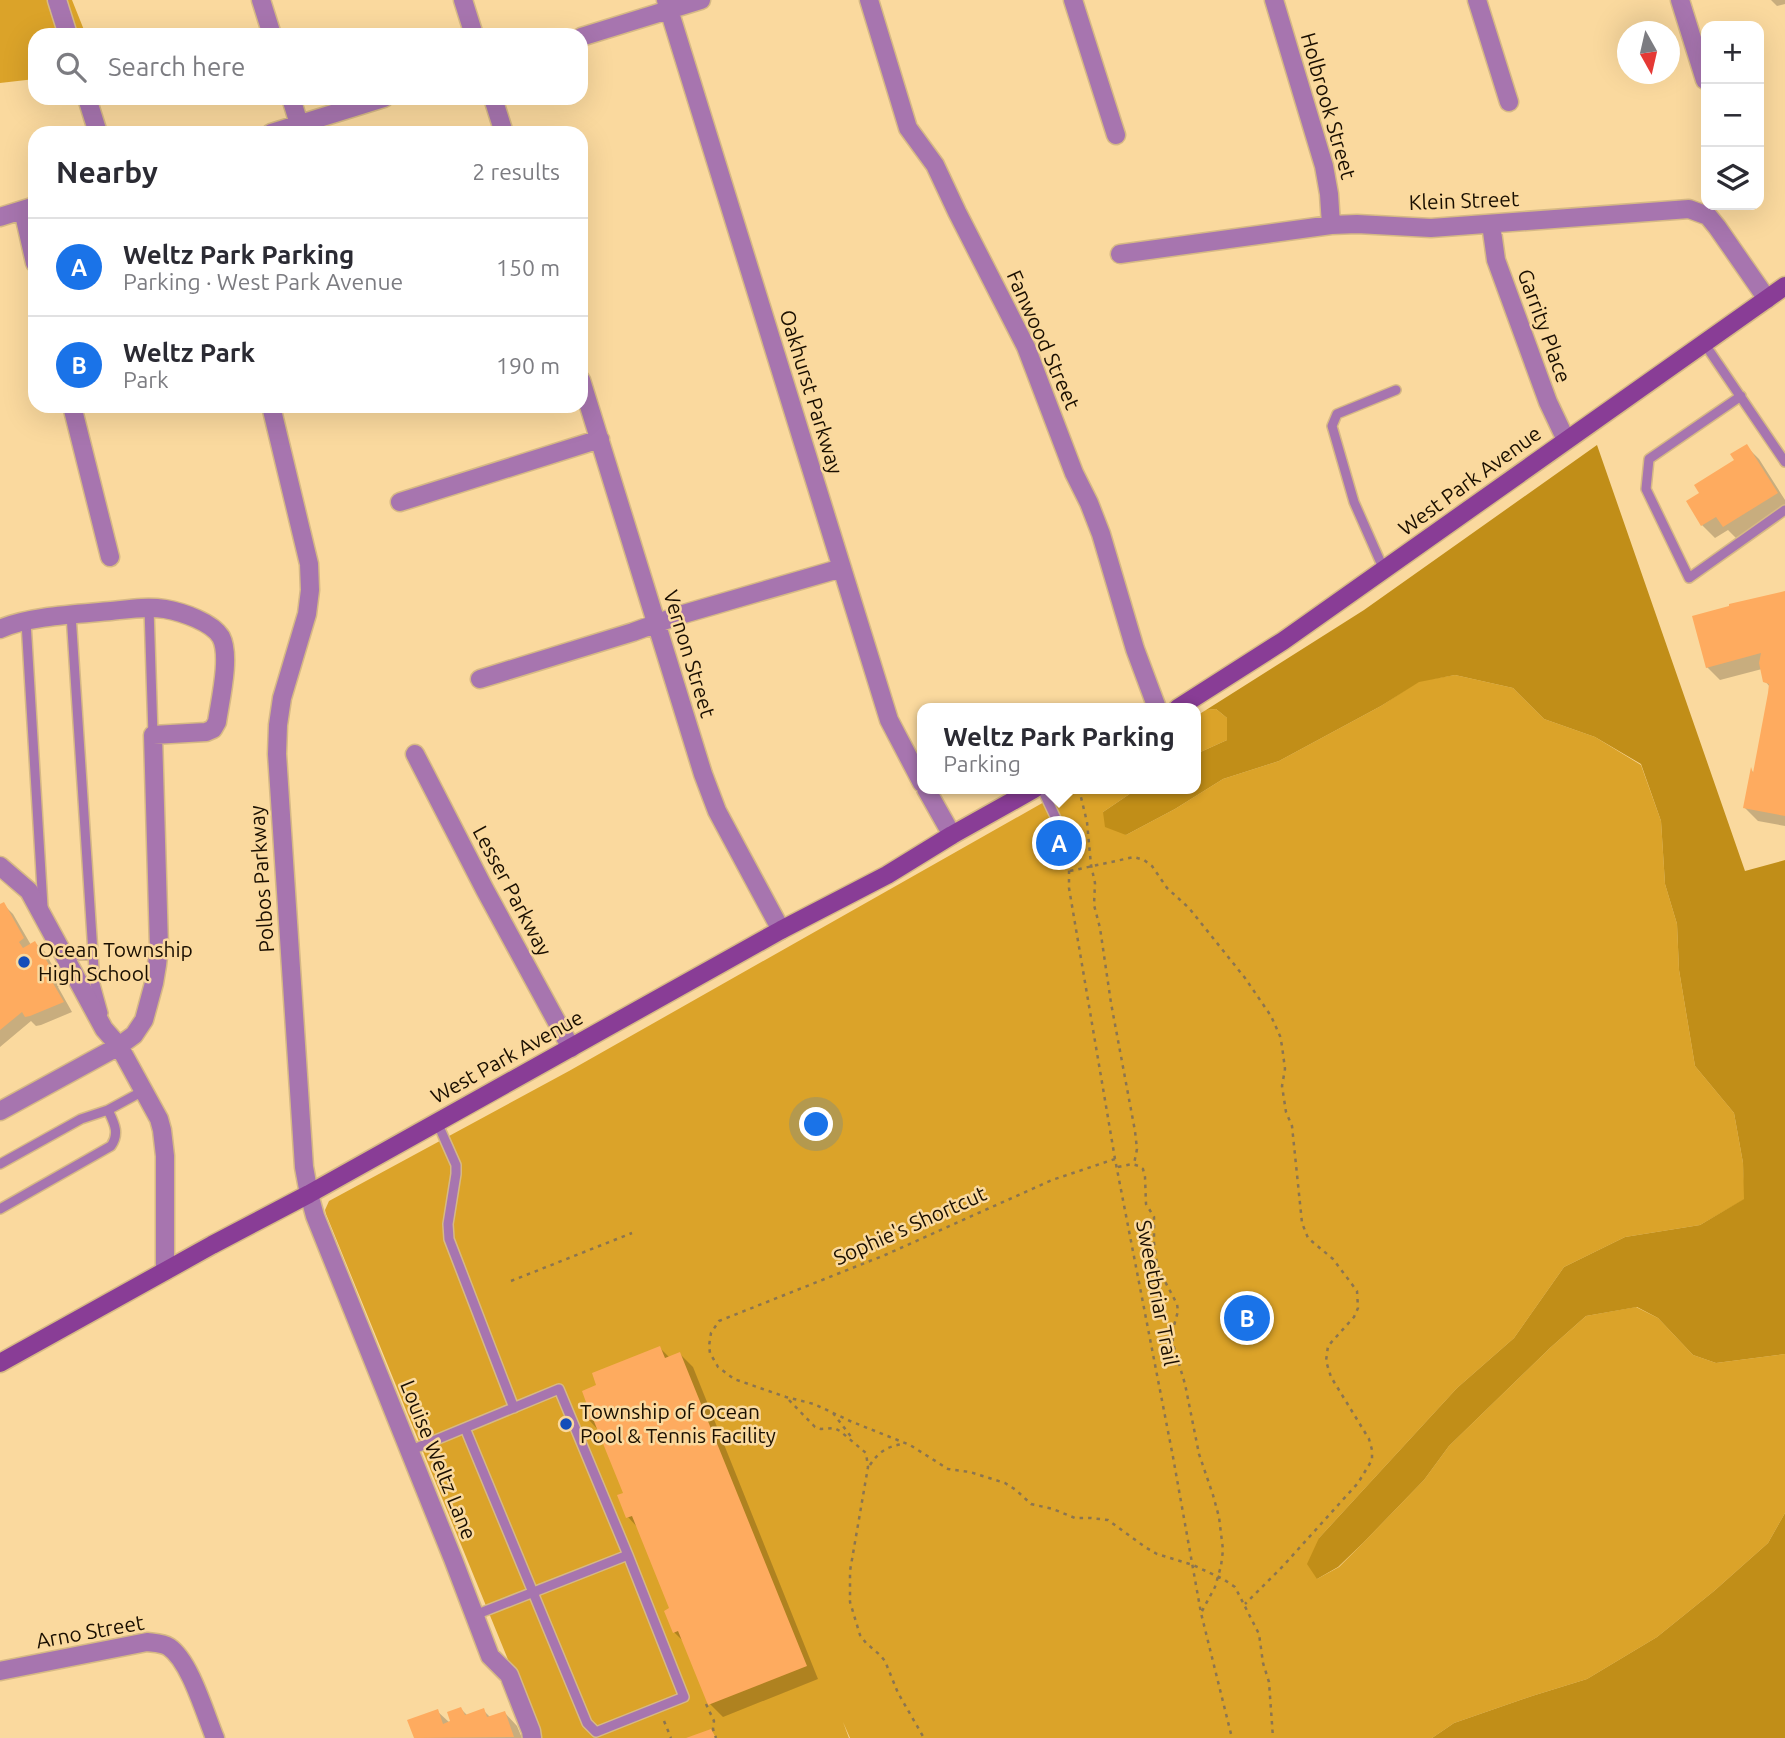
<!DOCTYPE html>
<meta charset="utf-8">
<style>
body{margin:0;font-family:Ubuntu,sans-serif;background:#f7f7f7;color:#2b2b33}
.controls{position:absolute;right:21px;top:21px;display:grid;overflow:hidden;border-radius:14px;box-shadow:0 7px 28px #0002}
.controls button{width:63px;height:63px;display:grid;place-items:center;padding:0;border:0;border-bottom:2px solid #e1e1e2;background:#fff;color:#2b2b33;font:35px sans-serif}
.compass{position:absolute;left:1617px;top:21px;width:63px;height:63px;border-radius:50%;background:#fff;box-shadow:0 7px 28px #0002;rotate:172deg}
.you{position:absolute;left:817px;top:1125px;width:24px;height:24px;margin:-18px;border:5px solid #fff;border-radius:50%;background:#1a73e8;box-shadow:0 0 0 10px #1a73e833}
.badge{display:grid;place-items:center;width:46px;height:46px;border-radius:50%;background:#1a73e8;color:#fff;font-size:23px;font-weight:700}
.pin{position:absolute;translate:-50% -50%;border:4px solid #fff;box-shadow:0 2px 7px #0006}
.popup{position:absolute;left:917px;top:703px;width:284px;height:91px;box-sizing:border-box;display:grid;place-content:center;border-radius:14px;background:#fff;filter:drop-shadow(0 2px 5px #0005);font-size:23px;white-space:nowrap;color:#7c7c81}
.popup b{font-size:26px;color:#2b2b33}
.popup::after{content:'';position:absolute;left:50%;top:100%;margin-left:-14px;border:14px solid transparent;border-top-color:#fff}
.list{margin:0;padding:0;list-style:none}
h2{display:flex;justify-content:space-between;align-items:center;height:91px;margin:0;padding:0 28px;font-size:30px}
h2 small{font-size:23px;font-weight:400;color:#7c7c81}
.list li{display:grid;grid-template-columns:46px 1fr auto;gap:21px;align-items:center;box-sizing:border-box;height:98px;padding:0 28px;border-top:2px solid #e1e1e2}
.list b{display:block;font-size:26px;white-space:nowrap}
.list p{margin:0;font-size:23px;white-space:nowrap;color:#7c7c81}
.list em{font-size:23px;font-style:normal;color:#7c7c81}
.icon{flex:none;width:38px;height:38px;fill:none;stroke:currentColor;stroke-width:2;stroke-linecap:round;stroke-linejoin:round}
.map{position:relative;flex:none;width:1785px;height:1738px;overflow:hidden}
.search{position:absolute;background:#fff;box-shadow:0 7px 28px #0002;left:28px;top:28px;width:560px;height:77px;display:flex;align-items:center;gap:18px;box-sizing:border-box;padding:0 24px;border-radius:21px;color:#7c7c81;font-size:26px}
.panel{position:absolute;background:#fff;box-shadow:0 7px 28px #0002;left:28px;top:126px;width:560px;height:287px;border-radius:21px}
.map>svg:first-child{display:block}
.green{fill:#dba329}
.forest{fill:#c18e18}
.shadow{fill:#0003}
.building{fill:#feab5f}
.lines{fill:none;stroke-linecap:round;stroke-linejoin:round}
.lane-casing{stroke:#d6b985;stroke-width:12}
.street-casing{stroke:#d6b985;stroke-width:21}
.secondary-casing{stroke:#d6b985;stroke-width:21}
.path{stroke:#8b7550;stroke-width:2.5;stroke-dasharray:3.5 5;stroke-linecap:butt}
.lane{stroke:#a775af;stroke-width:9}
.street{stroke:#a775af;stroke-width:18}
.secondary{stroke:#893d96;stroke-width:18}
.poi-dot{fill:#144eba;stroke:#fad99e;stroke-width:2.5}
.labels{text-anchor:middle;stroke-width:5;stroke-linejoin:round;paint-order:stroke}
.street-label{font-size:21px;fill:#1a0f00;stroke:#fad99e}
.poi-label{font-size:21px;fill:#1a0f00;stroke:#fad99e;text-anchor:start}
</style>
<div class="map">
<svg width="1785" height="1738" viewBox="0 0 1785 1738">
<rect width="100%" height="100%" fill="#fad99e"/>
<!-- green -->
<path class="green" d="M 0,0 L 72,0 L 86,35 L 35,35 L 35,79 L 0,83 Z
M 1455,675 L 1513,688 L 1544,719 L 1595,737 L 1641,765 L 1661,821 L 1665,884 L 1677,924 L 1679,970 L 1695,1066 L 1734,1113 L 1743,1163 L 1745,1199 L 1700,1225 L 1625,1237 L 1564,1267 L 1514,1338 L 1457,1388 L 1319,1538 L 1317,1579 L 1339,1567 L 1363,1543 L 1424,1480 L 1449,1446 L 1550,1348 L 1586,1316 L 1636,1307 L 1658,1318 L 1693,1355 L 1716,1363 L 1785,1354 L 1785,1513 L 1768,1543 L 1714,1591 L 1657,1637 L 1587,1679 L 1532,1696 L 1454,1723 L 1432,1738 L 850,1738 L 843,1722 L 849,1738 L 540,1738 L 326,1214 L 325,1210 L 329,1201 L 569,1071 L 1067,789 L 1137,789 L 1103,812 L 1126,835 L 1175,809 L 1223,779 L 1279,761 L 1381,706 L 1419,681 Z
M 1216,709 L 1227,718 L 1227,740 L 1196,754 L 1196,716 L 1206,710 Z"/>
<!-- forest -->
<path class="forest" d="M 1597,445 L 1745,871 L 1785,860 L 1785,1354 L 1716,1363 L 1693,1355 L 1658,1318 L 1637,1307 L 1586,1316 L 1550,1348 L 1449,1446 L 1424,1480 L 1363,1543 L 1338,1567 L 1317,1579 L 1307,1564 L 1319,1538 L 1457,1388 L 1514,1338 L 1564,1267 L 1625,1237 L 1700,1225 L 1744,1199 L 1743,1163 L 1734,1113 L 1695,1066 L 1679,970 L 1677,924 L 1665,884 L 1661,821 L 1641,764 L 1595,737 L 1544,719 L 1513,688 L 1455,675 L 1419,682 L 1381,706 L 1279,761 L 1223,779 L 1175,809 L 1126,835 L 1105,827 L 1103,812 L 1137,789 L 1196,789 L 1196,754 L 1227,740 L 1227,718 L 1216,709 L 1206,710 L 1364,610 Z
M 1785,1513 L 1785,1738 L 1432,1738 L 1454,1723 L 1532,1696 L 1587,1679 L 1657,1637 L 1714,1591 L 1768,1543 Z"/>
<!-- shadow -->
<path class="shadow" d="M 1771,0 L 1785,0 L 1785,4 L 1777,6 Z
M 1746,446 L 1759,459 L 1785,500 L 1785,509 L 1737,539 L 1728,530 L 1715,538 L 1702,525 L 1701,494 L 1737,461 Z
M 1785,592 L 1785,826 L 1758,821 L 1745,808 L 1752,771 L 1754,773 L 1770,687 L 1765,681 L 1762,669 L 1720,680 L 1707,667 Z
M 3,904 L 13,914 L 31,945 L 35,943 L 45,952 L 63,985 L 58,987 L 72,1012 L 41,1025 L 36,1026 L 31,1021 L 0,1047 L 0,906 Z
M 660,1348 L 670,1358 L 680,1354 L 693,1367 L 818,1679 L 723,1717 L 710,1704 L 685,1643 L 674,1632 L 671,1609 L 638,1528 L 628,1517 L 625,1494 L 599,1431 L 589,1420 Z
M 461,1709 L 468,1716 L 483,1710 L 491,1718 L 505,1713 L 517,1726 L 522,1738 L 415,1738 L 409,1721 L 437,1711 L 450,1723 Z"/>
<!-- building -->
<path class="building" d="M 1747,444 L 1778,493 L 1723,527 L 1716,517 L 1701,526 L 1686,501 L 1699,493 L 1694,485 L 1734,460 L 1730,454 Z
M 1785,591 L 1785,816 L 1743,808 L 1751,767 L 1753,773 L 1768,693 L 1769,684 L 1763,682 L 1759,663 L 1761,653 L 1706,668 L 1692,616 L 1729,606 L 1729,604 Z
M 4,902 L 24,938 L 19,942 L 23,948 L 35,941 L 55,975 L 50,978 L 64,1002 L 30,1016 L 25,1017 L 22,1012 L 0,1030 L 0,904 Z
M 660,1346 L 665,1358 L 680,1352 L 807,1666 L 708,1705 L 678,1631 L 673,1633 L 664,1611 L 669,1608 L 632,1516 L 626,1518 L 617,1495 L 623,1493 L 593,1419 L 587,1421 L 582,1407 L 587,1405 L 582,1391 L 596,1385 L 592,1373 Z
M 461,1707 L 465,1715 L 484,1708 L 487,1717 L 505,1711 L 514,1737 L 414,1738 L 407,1720 L 438,1709 L 443,1724 L 450,1721 L 447,1712 Z
M 711,1729 L 716,1738 L 686,1738 Z"/>
<g class="lines">
<!-- lane casing -->
<g class="lane-casing">
<path id="lane" d="M 1704,343 L 1785,462
M 1741,396 L 1649,459 L 1646,489 L 1689,578 L 1785,510
M 1384,570 L 1354,502 L 1332,426 L 1337,414 L 1396,390
M 149,608 L 153,735
M 71,614 L 95,984 L 103,1013
M 26,622 L 43,907
M 1042,789 L 1061,829 L 1067,852
M 64,951 L 72,955 L 93,955
M 437,1122 L 456,1165 L 456,1174 L 448,1224 L 449,1239 L 514,1408
M 0,1164 L 81,1119 L 108,1110 L 143,1091
M 0,1209 L 111,1146 C 120,1133 114,1123 108,1110
M 409,1451 L 559,1389 L 628,1555 L 684,1697 L 596,1732 L 587,1723 L 465,1428
M 475,1615 L 628,1555"/>
</g>
<!-- street casing -->
<g class="street-casing">
<path id="street" d="M 57,0 L 68,35
M 261,0 L 272,35
M 463,0 L 474,35
M 666,0 L 889,720 L 922,783
M 869,0 L 908,128 L 935,165 L 957,212 L 1026,347 L 1074,473 L 1089,503 L 1101,534 L 1135,649 L 1157,708
M 1073,0 L 1116,135
M 1274,0 L 1324,166 L 1329,194 L 1331,225
M 1477,0 L 1509,102
M 1680,0 L 1705,80
M 581,37 L 701,0
M 87,98 L 98,133
M 291,98 L 299,124
M 493,98 L 504,133
M 271,133 L 384,98
M 23,210 L 35,263
M 0,217 L 35,206
M 1491,224 L 1496,260 L 1548,402 L 1566,440
M 1120,254 L 1331,225 L 1357,224 L 1431,228 L 1689,209 L 1708,216 L 1717,227 L 1767,299
M 581,380 L 703,774 L 717,811 L 781,930
M 72,406 L 110,557
M 271,406 L 309,564 L 310,590 L 307,614 L 282,698 L 278,725 L 277,754 L 304,1167 L 309,1194 L 315,1216 L 453,1559 L 490,1656 L 509,1675 L 531,1731 L 532,1738
M 400,502 L 600,439
M 0,629 C 28,616 79,614 111,611 C 129,609 147,606 165,609 C 182,612 212,622 221,637 C 231,656 220,701 217,722 L 213,729 L 206,732 L 153,735 L 159,947 L 157,965 L 154,983 L 144,1020 L 134,1035 L 119,1046 L 0,1111
M 480,679 L 633,632 L 680,615 L 842,568
M 415,754 L 485,890 L 571,1048
M 926,789 L 952,835
M 0,866 L 29,891 L 104,1029 L 119,1046 L 159,1119 L 162,1130 L 165,1156 L 165,1271
M 0,1671 L 147,1642 C 155,1643 163,1643 169,1647 C 190,1661 205,1714 215,1738"/>
</g>
<!-- secondary casing -->
<g class="secondary-casing">
<path id="secondary" d="M 1178,708 L 1283,641 L 1785,286
M 0,1363 L 212,1245 L 309,1194 L 781,930 L 887,875 L 952,835 L 1034,789"/>
</g>
<!-- path -->
<path class="path" d="M 1079,789 L 1087,822 L 1091,865 L 1095,883 L 1094,905 L 1100,928 L 1111,1003 L 1135,1131 L 1137,1149 L 1134,1164
M 1069,862 L 1069,888 L 1115,1159 L 1173,1457 L 1201,1613 L 1232,1738
M 1070,871 L 1134,857 L 1144,860 L 1152,866 L 1167,888 L 1189,908 L 1245,978 L 1271,1016 L 1280,1036 L 1282,1046 L 1285,1069 L 1282,1086 L 1286,1112 L 1292,1126 L 1302,1223 L 1308,1238 L 1333,1259 L 1357,1291 L 1358,1308 L 1354,1317 L 1328,1346 L 1326,1361 L 1331,1377 L 1369,1439 L 1372,1450 L 1372,1460 L 1358,1483 L 1283,1566 L 1245,1604
M 1115,1159 L 1052,1180 L 885,1255 L 719,1321 L 711,1333 L 709,1346 L 710,1353 L 718,1367 L 734,1379 L 786,1397 L 814,1404 L 850,1421 L 910,1445 L 948,1469 L 970,1472 L 1005,1483 L 1016,1490 L 1031,1504 L 1053,1509 L 1075,1518 L 1091,1518 L 1108,1520 L 1145,1547 L 1157,1554 L 1193,1565 L 1223,1579 L 1235,1587 L 1259,1634 L 1263,1663 L 1269,1682 L 1273,1738
M 1118,1167 L 1132,1164 L 1139,1166 L 1143,1169 L 1145,1177 L 1146,1204 L 1154,1217 L 1154,1243 L 1157,1264 L 1160,1272 L 1177,1304 L 1178,1311 L 1172,1333 L 1173,1344 L 1185,1384 L 1199,1454 L 1213,1495 L 1219,1517 L 1223,1550 L 1221,1566 L 1215,1587 L 1201,1613
M 511,1281 L 632,1233
M 789,1400 L 815,1427 L 821,1429 L 834,1428 L 840,1431 L 866,1453 L 868,1467 L 850,1571 L 850,1602 L 860,1635 L 866,1643 L 880,1655 L 885,1661 L 898,1693 L 924,1738
M 833,1413 L 852,1438
M 870,1465 C 878,1452 889,1445 905,1444
M 706,1704 L 714,1721 L 713,1729 L 716,1738
M 664,1721 L 671,1738"/>
<!-- lane -->
<use href="#lane" class="lane"/>
<!-- street -->
<use href="#street" class="street"/>
<!-- secondary -->
<use href="#secondary" class="secondary"/>
</g>
<!-- markers -->
<g class="poi-dot">
<circle cx="24" cy="962" r="7"/>
<circle cx="566" cy="1424" r="7"/>
</g>
<g class="labels">
<!-- street labels -->
<g class="street-label">
<text transform="translate(1328 106) rotate(74)" y="7">Holbrook Street</text>
<text transform="translate(1464 201) rotate(-2)" y="7">Klein Street</text>
<text transform="translate(1544 326) rotate(70)" y="7">Garrity Place</text>
<text transform="translate(1043 340) rotate(66)" y="7">Fanwood Street</text>
<text transform="translate(811 392) rotate(73)" y="7">Oakhurst Parkway</text>
<text transform="translate(1470 481) rotate(-36)" y="7">West Park Avenue</text>
<text transform="translate(689 654) rotate(73)" y="7">Vernon Street</text>
<text transform="translate(262 879) rotate(-94)" y="7">Polbos Parkway</text>
<text transform="translate(512 891) rotate(62)" y="7">Lesser Parkway</text>
<text transform="translate(507 1057) rotate(-29)" y="7">West Park Avenue</text>
<text transform="translate(910 1226) rotate(-24)" y="7">Sophie's Shortcut</text>
<text transform="translate(1157 1293) rotate(79)" y="7">Sweetbriar Trail</text>
<text transform="translate(438 1460) rotate(68)" y="7">Louise Weltz Lane</text>
<text transform="translate(90 1632) rotate(-10)" y="7">Arno Street</text>
</g>
<!-- poi labels -->
<g class="poi-label">
<text x="38" y="957">Ocean Township<tspan x="38" dy="24">High School</tspan></text>
<text x="580" y="1419">Township of Ocean<tspan x="580" dy="24">Pool &amp; Tennis Facility</tspan></text>
</g>
</g>
</svg>
<div class="controls">
<button>+</button>
<button>−</button>
<button><svg class="icon" aria-label="layers" viewBox="0 0 24 24"><path d="M12 4l9 5-9 5-9-5zM3 14l9 5 9-5"/></svg></button>
</div>
<svg class="compass" viewBox="-18 -18 36 36"><path d="M0-13l5 13h-10z" fill="#e53935"/><path d="M0 13l5-13h-10z" fill="#7c7c81"/></svg>
<div class="you"></div>
<div class="pin badge" style="left:1059px;top:843px">A</div>
<div class="popup"><b>Weltz Park Parking</b>Parking</div>
<div class="pin badge" style="left:1247px;top:1318px">B</div>
<div class="search"><svg class="icon" aria-label="search" viewBox="0 0 24 24"><circle cx="10" cy="10" r="6"/><path d="M15 15l6 6"/></svg>Search here</div>
<section class="panel">
<h2>Nearby<small>2 results</small></h2>
<ul class="list">
<li><span class="badge">A</span><div><b>Weltz Park Parking</b><p>Parking · West Park Avenue</p></div><em>150 m</em></li>
<li><span class="badge">B</span><div><b>Weltz Park</b><p>Park</p></div><em>190 m</em></li>
</ul>
</section>
</div>
